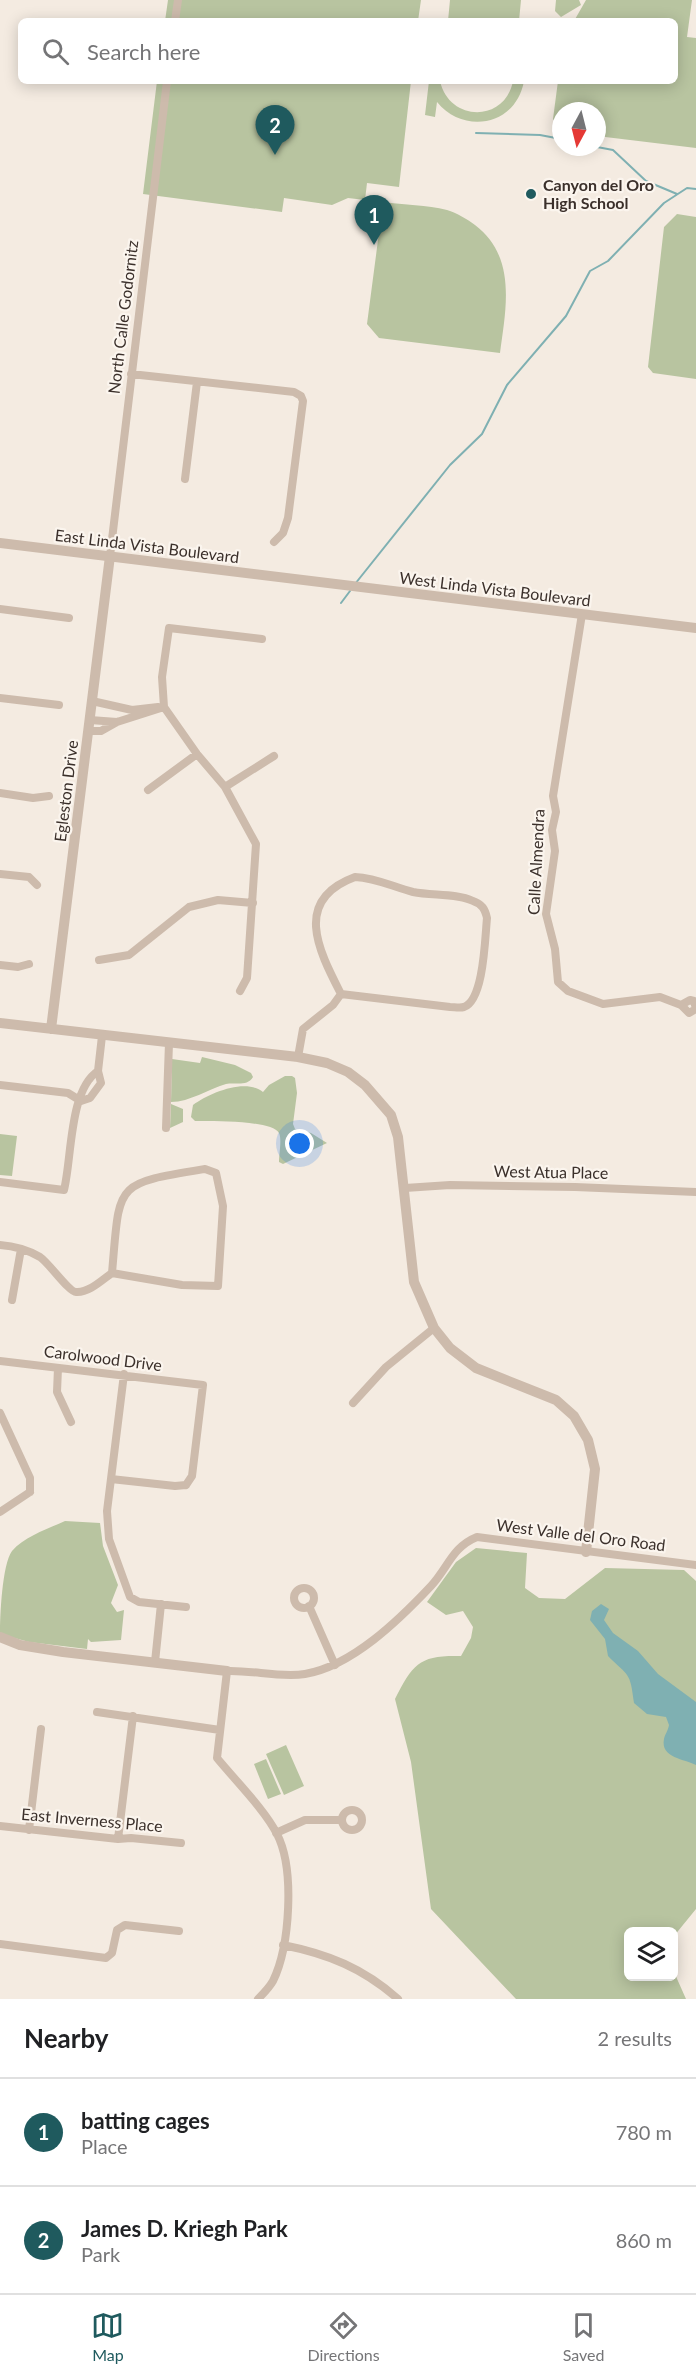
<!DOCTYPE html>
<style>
body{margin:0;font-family:Lato,sans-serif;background:#f2f2f2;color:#202124}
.controls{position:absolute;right:18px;bottom:18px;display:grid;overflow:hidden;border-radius:9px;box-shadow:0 3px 15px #0003}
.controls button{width:54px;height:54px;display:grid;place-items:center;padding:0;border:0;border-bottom:2px solid #e0e0e0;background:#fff;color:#202124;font:30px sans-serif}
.compass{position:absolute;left:552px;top:102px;width:54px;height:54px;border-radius:50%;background:#fff;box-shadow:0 3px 15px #0003;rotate:187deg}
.you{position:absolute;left:300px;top:1144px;width:21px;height:21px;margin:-15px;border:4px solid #fff;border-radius:50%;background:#1a73e8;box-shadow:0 0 0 9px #1a73e833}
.badge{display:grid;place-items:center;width:39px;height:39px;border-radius:50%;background:#1f5a5e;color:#fff;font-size:20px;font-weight:700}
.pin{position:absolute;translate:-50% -50px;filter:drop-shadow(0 2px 3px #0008)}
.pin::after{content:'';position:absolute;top:32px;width:21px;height:18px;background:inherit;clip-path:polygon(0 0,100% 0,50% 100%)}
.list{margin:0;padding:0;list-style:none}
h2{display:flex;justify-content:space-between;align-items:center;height:78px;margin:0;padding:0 24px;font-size:26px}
h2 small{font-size:20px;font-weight:400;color:#757577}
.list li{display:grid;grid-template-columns:39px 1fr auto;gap:18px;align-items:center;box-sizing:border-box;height:108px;padding:0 24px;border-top:2px solid #e0e0e0}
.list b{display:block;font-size:22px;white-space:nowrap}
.list p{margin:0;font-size:20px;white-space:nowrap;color:#757577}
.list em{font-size:20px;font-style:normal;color:#757577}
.icon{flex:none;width:33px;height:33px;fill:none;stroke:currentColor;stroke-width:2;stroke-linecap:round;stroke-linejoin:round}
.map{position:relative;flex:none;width:696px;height:1999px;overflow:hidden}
.search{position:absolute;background:#fff;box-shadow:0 3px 15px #0003;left:18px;right:18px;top:18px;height:66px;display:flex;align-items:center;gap:15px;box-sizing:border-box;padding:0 21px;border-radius:9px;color:#757577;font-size:22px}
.sheet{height:294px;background:#fff}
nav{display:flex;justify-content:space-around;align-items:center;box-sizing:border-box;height:84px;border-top:2px solid #e0e0e0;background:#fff;font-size:16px;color:#757577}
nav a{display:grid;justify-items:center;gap:3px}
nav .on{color:#1f5a5e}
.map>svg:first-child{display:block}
.green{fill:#b8c4a0}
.water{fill:#7fb0b2}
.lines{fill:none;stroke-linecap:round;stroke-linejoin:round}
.stream{stroke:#7fb0b2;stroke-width:2}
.minor{stroke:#cdbbac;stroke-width:8}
.tertiary{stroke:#cdbbac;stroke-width:10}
.poi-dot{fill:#1f5a5e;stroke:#fbf5ee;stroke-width:2}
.labels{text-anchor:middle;stroke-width:4.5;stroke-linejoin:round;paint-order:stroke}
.poi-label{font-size:16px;font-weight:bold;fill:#3b302b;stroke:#fbf5ee;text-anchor:start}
.street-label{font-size:16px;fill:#3b302b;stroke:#fbf5ee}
</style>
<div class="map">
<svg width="696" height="1999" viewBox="0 0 696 1999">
<rect width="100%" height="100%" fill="#f4ebe1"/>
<!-- green -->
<path class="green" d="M 168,0 L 421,0 L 418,21 L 165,21 Z
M 450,0 L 521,0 L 519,21 L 448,21 Z
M 556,0 L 579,0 L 581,5 L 561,17 L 555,11 Z
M 586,0 L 692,0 L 687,37 L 696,38 L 696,148 L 597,136 L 597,111 L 561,111 L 560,131 L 553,119 L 558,81 L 675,81 L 675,21 L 574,21 Z
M 157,81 L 411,81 L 399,187 L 367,183 L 365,200 L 348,198 L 332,205 L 284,198 L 282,212 L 143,194 Z
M 429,81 L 440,81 C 449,122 505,123 513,81 L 524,81 C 516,126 464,135 437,102 L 435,117 L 425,115 Z
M 383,202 C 404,205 427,205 447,210 C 457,213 467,219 475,225 C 517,257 506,308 500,353 L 379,338 L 367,324 Z
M 677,214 L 696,217 L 696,379 L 653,373 L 648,367 L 664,227 Z
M 202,1057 L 235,1065 L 251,1073 L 253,1077 C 247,1087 236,1082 226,1084 C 208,1089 190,1102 171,1102 L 172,1059 L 200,1063 Z
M 285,1076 L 292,1076 L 295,1078 L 297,1093 L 293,1124 L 295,1129 L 311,1133 L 327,1143 L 283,1164 L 279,1162 C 279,1154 282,1139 279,1133 C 272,1120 209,1121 195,1121 L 191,1117 L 193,1105 C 210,1093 245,1078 263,1092 L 269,1085 Z
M 171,1104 L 183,1109 L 183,1122 L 170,1128 Z
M 0,1134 L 17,1136 L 12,1176 L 0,1175 Z
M 65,1521 L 100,1523 L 103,1546 L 118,1585 L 111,1603 L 117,1612 L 124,1610 L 121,1640 L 91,1642 L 88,1639 L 87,1649 L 29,1642 L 0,1634 C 0,1616 2,1565 12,1551 C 25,1536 48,1529 65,1521 Z
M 476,1548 L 527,1553 L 525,1588 L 539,1598 L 565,1599 L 605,1568 L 684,1570 L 696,1581 L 696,1909 L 674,1936 L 674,1932 L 628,1932 L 628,1976 L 674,1976 L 674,1972 L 686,1999 L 516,1999 L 431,1909 L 411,1762 L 395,1699 C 413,1663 420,1655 461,1656 L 471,1638 L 473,1627 L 463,1611 L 446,1615 L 427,1602 L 456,1562 Z
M 286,1745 L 304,1786 L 284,1795 L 266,1754 Z
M 266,1759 L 281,1794 L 268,1799 L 254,1764 Z"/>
<!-- water -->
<path class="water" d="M 601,1604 L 609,1609 L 604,1620 L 613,1633 L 638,1651 L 658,1674 L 696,1702 L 696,1765 C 685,1759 660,1758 664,1739 C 665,1734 668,1731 669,1725 L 666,1717 L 647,1714 L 634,1703 C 630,1671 629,1677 608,1656 L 605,1639 L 590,1620 L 592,1611 Z"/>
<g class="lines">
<!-- stream -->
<path class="stream" d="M 476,133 L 540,135 L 561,139
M 597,147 L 613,150 L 646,181 L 677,194
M 355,584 L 450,465 L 482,434 L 507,385 L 566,316 L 590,271 L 608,261 L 664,203 L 687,188 L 696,189
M 341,603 L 350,591"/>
<!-- minor -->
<path class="minor" d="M 175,21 L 178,0
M 131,374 L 294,392 L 301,396 L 303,401 L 288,518 L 283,533 L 274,542
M 185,479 L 197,382
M 110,556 L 167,81
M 0,609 L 69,618
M 582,614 L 553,796 L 556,812 L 552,830 L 555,851 L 546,914 L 555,949 L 558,982 L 568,991 L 603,1004 L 660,997 L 681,1005 L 689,1013 L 696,1009 L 694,1001 L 690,1000 L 681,1005
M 0,698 L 59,705
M 92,701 L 132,710 L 158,707
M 90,720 L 117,722 L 164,707
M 88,731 L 101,731 L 117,722
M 225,787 L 274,756
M 148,790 L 197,754
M 0,793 L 33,798 L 49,796
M 0,874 L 29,877 L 37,885
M 355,877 C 377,878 393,887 413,892 C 432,896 456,893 473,901 C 482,904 485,909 487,918 C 485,937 484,1000 464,1007 C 460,1008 454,1007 450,1007 L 341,994 C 319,951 292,900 355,877 Z
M 99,960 L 129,955 L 189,907 L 218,900 L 253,903
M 0,965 L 18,967 L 29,964
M 240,991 L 247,978 L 256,844 L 225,787 L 197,754 L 164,707 L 162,677 L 169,628 L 262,639
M 298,1057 L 303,1029 L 333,1005 L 341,994
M 0,1085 L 68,1093 L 81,1101
M 81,1101 L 90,1098 L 101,1083 L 98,1071 L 102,1036
M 166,1128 L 169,1043
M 205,1169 L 216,1173 L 223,1206 L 218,1286 L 182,1285 L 112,1273 C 120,1182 113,1184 205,1169 Z
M 0,1182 L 64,1190 C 72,1158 69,1090 98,1071
M 405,1188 L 450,1185 L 575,1187 L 696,1192
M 0,1245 C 14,1246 28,1250 40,1257 C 49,1263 69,1292 76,1292 C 89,1293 102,1280 112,1273
M 12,1300 L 21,1249
M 0,1361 L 203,1385 L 192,1476 L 186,1485
M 58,1368 L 57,1392 L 71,1422
M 124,1374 L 107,1511 L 109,1539 L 130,1597 L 139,1602 L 186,1607
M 353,1403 L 386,1367 L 434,1328
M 0,1413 L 30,1478 L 30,1492
M 111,1479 L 175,1486 L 186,1485
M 0,1512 L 30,1492
M294 1598a10 10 0 1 1 20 0a10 10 0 1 1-20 0Z
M 309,1606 L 335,1665
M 155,1662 L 161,1604
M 97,1712 L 220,1730
M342 1820a10 10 0 1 1 20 0a10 10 0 1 1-20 0Z
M 0,1826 L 118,1839 L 131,1838 L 181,1843
M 29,1830 L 41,1729
M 276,1833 L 305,1820 L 342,1820
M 118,1839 L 133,1716
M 0,1944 L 106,1958 L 112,1953 L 117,1930 L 125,1925 L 179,1931
M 283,1945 C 328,1954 363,1968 398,1999
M 258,1999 C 263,1994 269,1988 273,1981 C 290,1946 295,1869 277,1834 C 265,1810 235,1780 217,1758 L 227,1671 C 253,1670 280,1678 305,1674 C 352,1666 399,1620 431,1586 C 448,1568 452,1547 477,1537 L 696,1565"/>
<!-- tertiary -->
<path class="tertiary" d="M 0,543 L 696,628
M 0,1023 L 298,1057 L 327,1063 L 348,1072 L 365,1085 L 391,1115 L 398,1137 L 414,1282 L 434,1328 L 450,1348 L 476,1368 L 556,1400 L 574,1416 L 588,1440 L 595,1469 L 586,1552
M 51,1029 L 110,556
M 0,1637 L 20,1645 L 63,1652 L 227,1671"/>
</g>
<!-- markers -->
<circle class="poi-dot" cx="531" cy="194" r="6"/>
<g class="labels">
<!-- poi labels -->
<g class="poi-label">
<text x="543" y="191">Canyon del Oro<tspan x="543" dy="18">High School</tspan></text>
</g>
<!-- street labels -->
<g class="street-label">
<text transform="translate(123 317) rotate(-83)" y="6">North Calle Godornitz</text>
<text transform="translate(147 546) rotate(7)" y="6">East Linda Vista Boulevard</text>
<text transform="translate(495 589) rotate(7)" y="6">West Linda Vista Boulevard</text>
<text transform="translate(66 791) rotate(-83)" y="6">Egleston Drive</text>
<text transform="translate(536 862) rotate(-87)" y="6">Calle Almendra</text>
<text transform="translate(551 1172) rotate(1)" y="6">West Atua Place</text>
<text transform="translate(103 1358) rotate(7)" y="6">Carolwood Drive</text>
<text transform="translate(581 1535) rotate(7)" y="6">West Valle del Oro Road</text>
<text transform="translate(92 1820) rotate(5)" y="6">East Inverness Place</text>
</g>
</g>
</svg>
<div class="controls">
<button><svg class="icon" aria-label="layers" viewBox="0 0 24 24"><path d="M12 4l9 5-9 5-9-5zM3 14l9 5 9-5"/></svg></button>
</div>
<svg class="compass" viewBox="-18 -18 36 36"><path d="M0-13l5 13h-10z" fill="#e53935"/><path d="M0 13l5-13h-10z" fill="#757577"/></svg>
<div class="you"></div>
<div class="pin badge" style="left:374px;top:245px">1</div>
<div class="pin badge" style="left:275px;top:155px">2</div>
<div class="search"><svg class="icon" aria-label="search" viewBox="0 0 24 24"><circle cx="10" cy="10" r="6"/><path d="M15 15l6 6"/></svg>Search here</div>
</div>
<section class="sheet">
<h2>Nearby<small>2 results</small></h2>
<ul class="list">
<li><span class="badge">1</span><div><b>batting cages</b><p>Place</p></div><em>780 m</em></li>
<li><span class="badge">2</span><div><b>James D. Kriegh Park</b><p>Park</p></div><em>860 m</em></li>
</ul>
</section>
<nav>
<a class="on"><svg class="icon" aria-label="map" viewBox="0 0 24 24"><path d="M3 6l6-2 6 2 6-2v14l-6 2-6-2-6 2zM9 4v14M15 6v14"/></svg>Map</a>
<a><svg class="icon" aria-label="directions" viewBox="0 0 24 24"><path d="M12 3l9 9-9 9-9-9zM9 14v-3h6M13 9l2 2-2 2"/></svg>Directions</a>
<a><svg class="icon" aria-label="saved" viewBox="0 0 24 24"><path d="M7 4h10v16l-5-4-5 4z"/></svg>Saved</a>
</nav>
